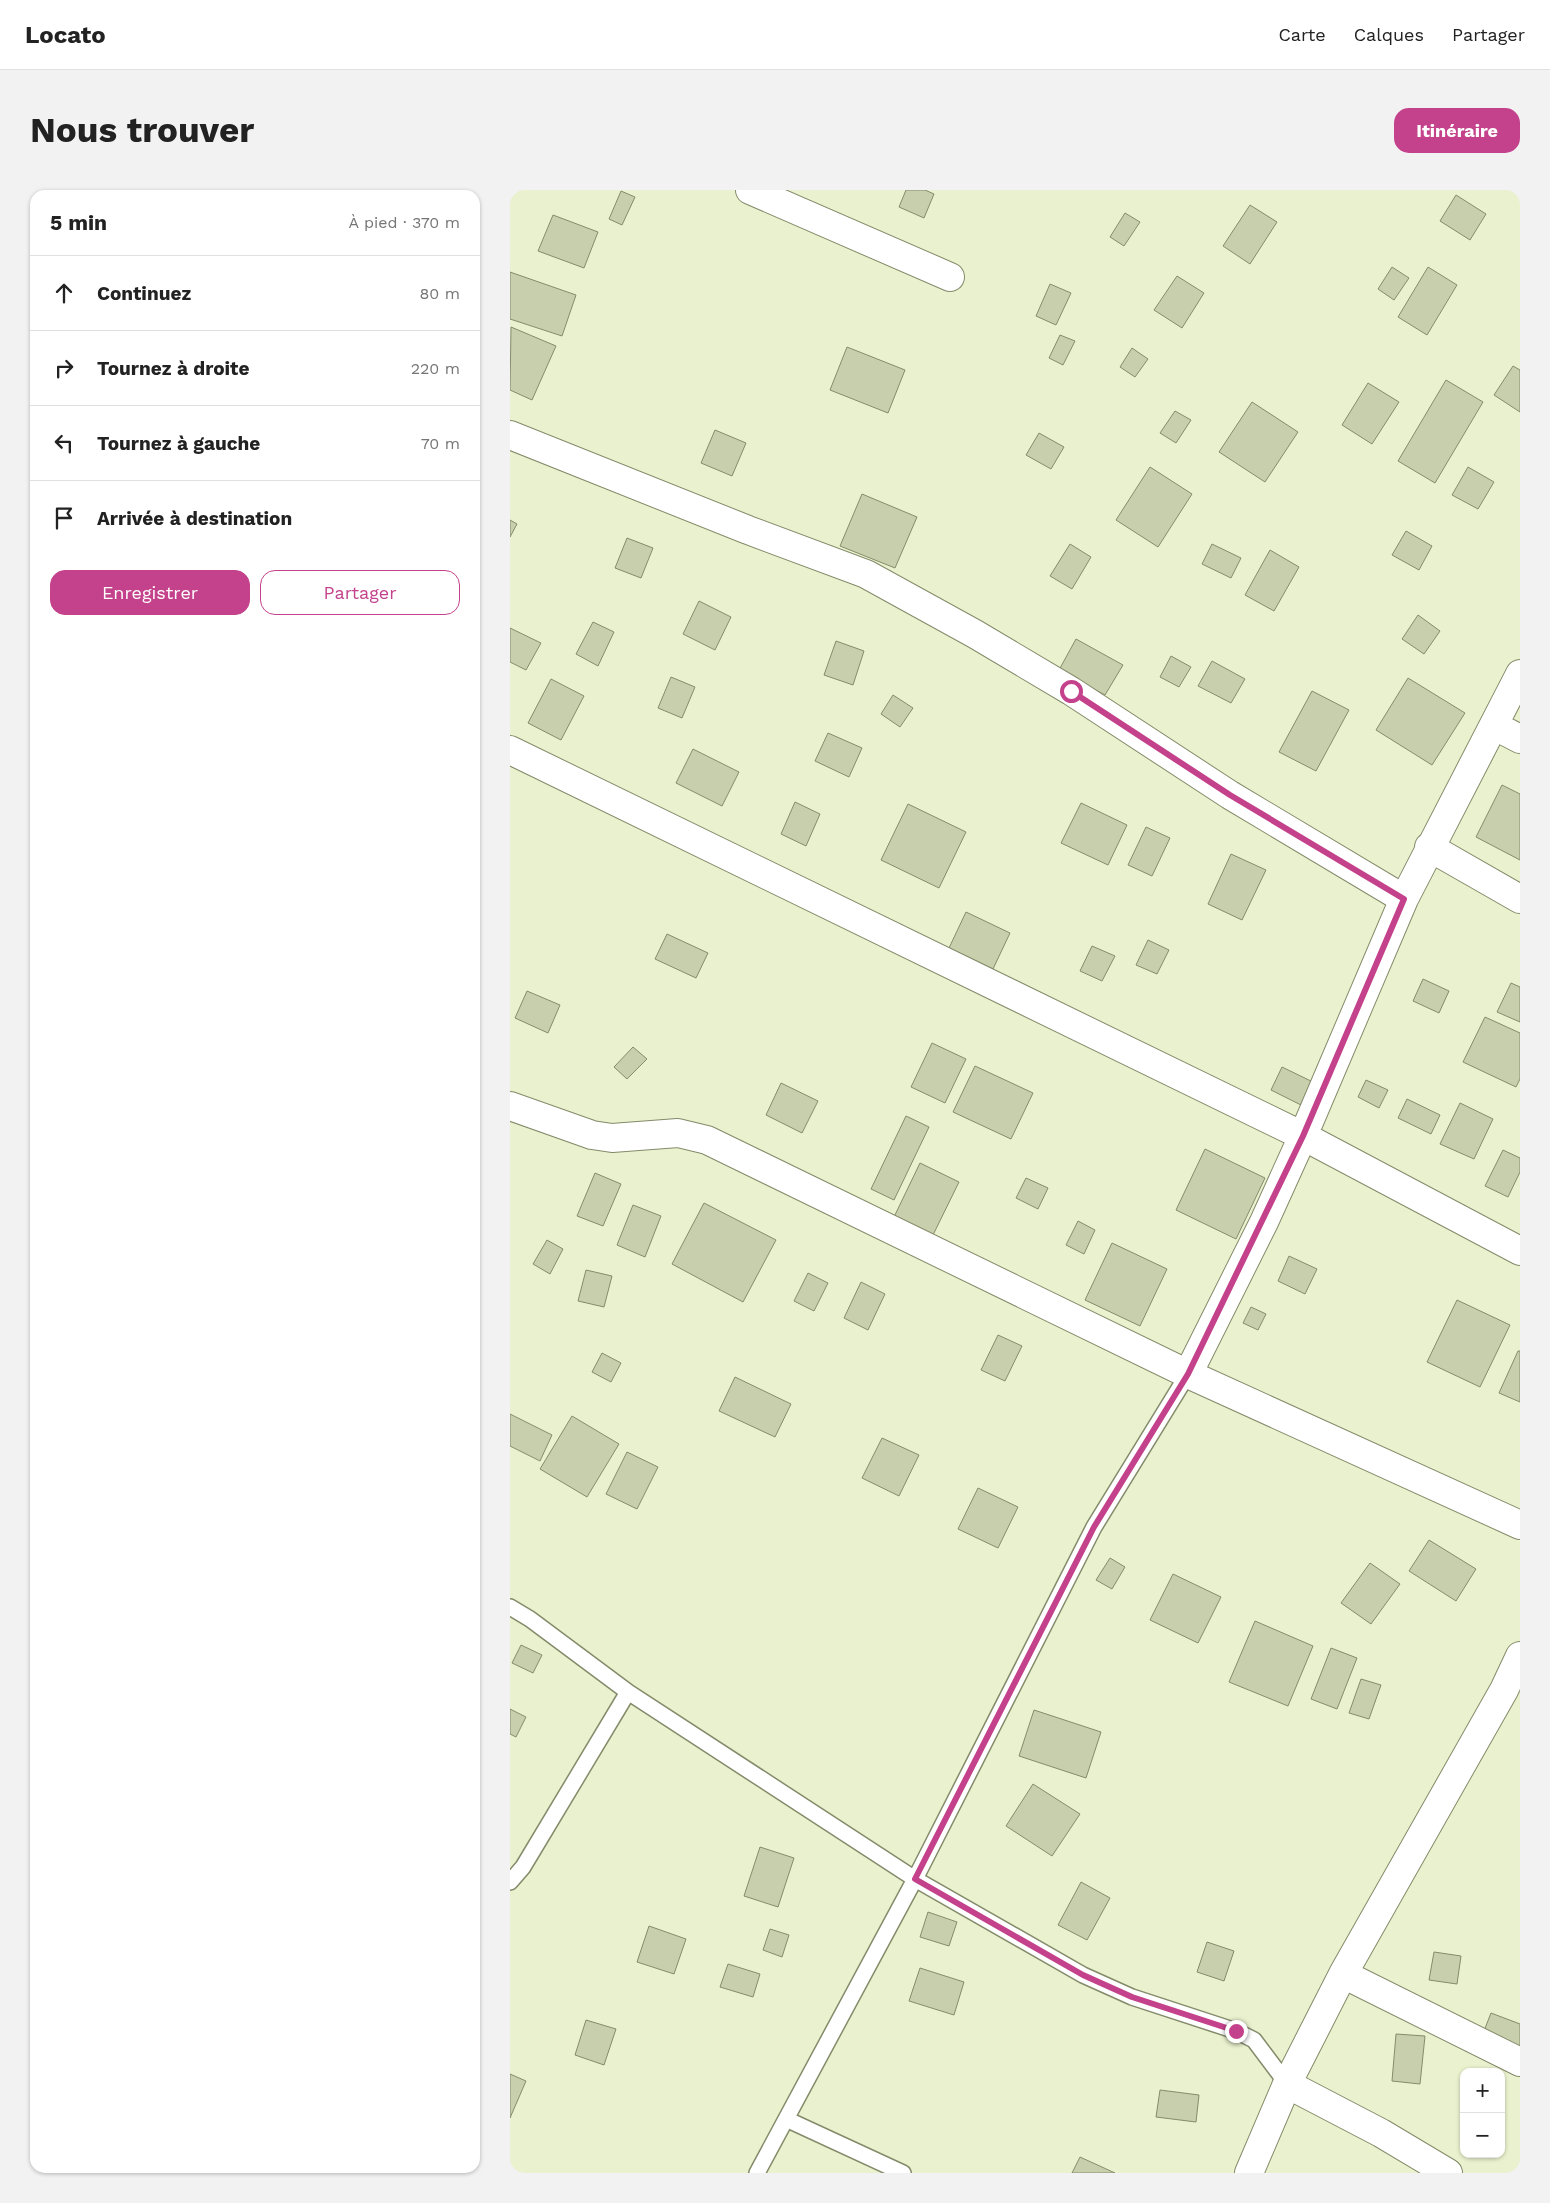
<!DOCTYPE html>
<html lang="fr">
<meta charset="utf-8">
<style>
body{margin:0;font-family:"Work Sans",sans-serif;background:#f2f2f2;color:#222}
.controls{position:absolute;right:15px;bottom:15px;display:grid;overflow:hidden;border-radius:10px;box-shadow:0 1px 4px #0004}
.controls button{width:45px;height:45px;display:grid;place-items:center;padding:0;border:0;border-bottom:1px solid #e0e0e0;background:#fff;color:#222;font:25px sans-serif}
.stop{position:absolute;width:15px;height:15px;margin:-11px;border:4px solid #c4428b;border-radius:50%;background:#fff}
.stop.end{background:#c4428b;border-color:#fff;box-shadow:0 1px 5px #0008}
.list{margin:0;padding:0;list-style:none}
h2{display:flex;justify-content:space-between;align-items:center;height:65px;margin:0;padding:0 20px;font-size:21px}
h2 small{font-size:16px;font-weight:400;color:#767676}
.list li{display:grid;grid-template-columns:32px 1fr auto;gap:15px;align-items:center;box-sizing:border-box;height:75px;padding:0 20px;border-top:1px solid #e0e0e0}
.list b{display:block;font-size:19px;white-space:nowrap}
.list em{font-size:16px;font-style:normal;color:#767676}
.actions{display:flex;gap:10px;padding:15px 20px}
.actions a{flex:1;padding:11px 0;border:1px solid #c4428b;border-radius:15px;text-align:center;font-size:18px;color:#c4428b}
.actions .main{background:#c4428b;color:#fff}
.icon{flex:none;width:28px;height:28px;fill:none;stroke:currentColor;stroke-width:2;stroke-linecap:round;stroke-linejoin:round}
.map{position:relative;flex:none;width:1010px;height:1983px;overflow:hidden;border-radius:15px}
header{display:flex;align-items:center;gap:30px;box-sizing:border-box;height:70px;padding:0 25px;background:#fff;border-bottom:1px solid #e0e0e0}
header strong{font-size:24px}
nav{display:flex;gap:28px;margin-inline-start:auto;font-size:18px}
.intro{display:flex;align-items:center;justify-content:space-between;box-sizing:border-box;height:120px;padding:0 30px}
h1{margin:0;font-size:35px}
.button{padding:12px 22px;border-radius:15px;background:#c4428b;color:#fff;font-size:18px;font-weight:700}
main{display:flex;gap:30px;padding:0 30px}
aside{flex:1;background:#fff;border-radius:15px;box-shadow:0 1px 4px #0004}
.map>svg:first-child{display:block}
.building{fill:#c7cfac;stroke:#858c6b}
.lines{fill:none;stroke-linecap:round;stroke-linejoin:round}
.lane-casing{stroke:#848b6a;stroke-width:18}
.street-casing{stroke:#848b6a;stroke-width:30}
.lane{stroke:#fff;stroke-width:15}
.street{stroke:#fff;stroke-width:28}
.route{stroke:#c4428b;stroke-width:6}
</style>
<header>
<strong>Locato</strong>
<nav><a>Carte</a><a>Calques</a><a>Partager</a></nav>
</header>
<div class="intro"><h1>Nous trouver</h1><a class="button">Itinéraire</a></div>
<main>
<aside>
<h2>5 min<small>À pied · 370 m</small></h2>
<ul class="list">
<li><svg class="icon" aria-label="ahead" viewBox="0 0 24 24"><path d="M12 20V5M6 11l6-6 6 6"/></svg><div><b>Continuez</b></div><em>80 m</em></li>
<li><svg class="icon" aria-label="right" viewBox="0 0 24 24"><path d="M7 20v-9h11M14 6l5 5-5 5"/></svg><div><b>Tournez à droite</b></div><em>220 m</em></li>
<li><svg class="icon" aria-label="left" viewBox="0 0 24 24"><path d="M17 20v-9H6M10 6l-5 5 5 5"/></svg><div><b>Tournez à gauche</b></div><em>70 m</em></li>
<li><svg class="icon" aria-label="arrive" viewBox="0 0 24 24"><path d="M6 21V4h12l-3 4 3 4H6"/></svg><div><b>Arrivée à destination</b></div></li>
</ul>
<div class="actions"><a class="main">Enregistrer</a><a>Partager</a></div>
</aside>
<div class="map">
<svg width="1010" height="1983" viewBox="0 0 1010 1983">
<rect width="100%" height="100%" fill="#e9f1ce"/>
<!-- building -->
<path class="building" d="M 396,0 L 415,0 L 424,4 L 414,28 L 389,17 Z
M 111,1 L 125,7 L 112,35 L 99,29 Z
M 946,5 L 976,24 L 960,50 L 930,31 Z
M 740,15 L 767,32 L 740,74 L 713,56 Z
M 615,23 L 630,32 L 614,56 L 600,47 Z
M 43,25 L 88,42 L 74,78 L 28,61 Z
M 882,77 L 899,88 L 884,110 L 868,99 Z
M 918,77 L 947,95 L 917,145 L 888,127 Z
M 0,82 L 66,105 L 52,146 L 0,129 Z
M 667,86 L 694,103 L 672,138 L 644,120 Z
M 540,94 L 561,103 L 546,135 L 526,126 Z
M 1,137 L 46,156 L 22,210 L 0,200 Z
M 550,145 L 565,151 L 553,175 L 539,168 Z
M 337,157 L 395,180 L 378,223 L 320,200 Z
M 622,158 L 638,169 L 625,187 L 610,177 Z
M 1003,176 L 1010,180 L 1010,222 L 984,205 Z
M 936,190 L 973,212 L 925,293 L 888,271 Z
M 858,193 L 889,212 L 862,254 L 832,235 Z
M 742,212 L 788,242 L 755,292 L 709,262 Z
M 665,221 L 681,230 L 666,253 L 650,243 Z
M 205,240 L 236,253 L 222,286 L 191,273 Z
M 529,243 L 554,257 L 541,279 L 516,265 Z
M 640,277 L 682,304 L 648,357 L 606,330 Z
M 958,277 L 984,292 L 968,319 L 942,305 Z
M 352,304 L 407,327 L 385,378 L 330,356 Z
M 0,330 L 7,334 L 0,347 Z
M 896,341 L 922,356 L 909,380 L 882,365 Z
M 117,348 L 143,358 L 131,388 L 105,378 Z
M 560,354 L 581,367 L 562,399 L 540,386 Z
M 702,354 L 731,368 L 721,388 L 692,374 Z
M 760,360 L 789,377 L 764,421 L 735,405 Z
M 189,411 L 221,427 L 205,460 L 173,444 Z
M 908,425 L 930,441 L 914,464 L 892,449 Z
M 83,432 L 104,442 L 88,476 L 66,464 Z
M 0,438 L 31,453 L 16,480 L 0,472 Z
M 566,449 L 613,475 L 595,505 L 549,480 Z
M 326,451 L 354,461 L 343,495 L 314,485 Z
M 661,466 L 681,477 L 669,497 L 650,487 Z
M 702,471 L 735,489 L 721,513 L 688,496 Z
M 161,487 L 185,497 L 172,528 L 148,518 Z
M 898,488 L 955,523 L 922,575 L 866,540 Z
M 41,489 L 74,506 L 51,550 L 18,533 Z
M 802,501 L 839,520 L 806,581 L 769,562 Z
M 383,505 L 403,518 L 390,537 L 371,524 Z
M 318,543 L 352,558 L 339,587 L 305,571 Z
M 183,559 L 229,582 L 212,616 L 166,593 Z
M 992,595 L 1010,604 L 1010,670 L 966,647 Z
M 285,612 L 310,624 L 296,656 L 271,644 Z
M 571,613 L 617,635 L 598,675 L 551,653 Z
M 398,614 L 456,642 L 429,698 L 371,670 Z
M 636,637 L 660,648 L 642,686 L 618,675 Z
M 721,664 L 756,680 L 732,730 L 698,714 Z
M 456,722 L 500,743 L 483,779 L 439,758 Z
M 157,744 L 198,763 L 186,788 L 145,769 Z
M 638,750 L 659,760 L 647,784 L 626,775 Z
M 582,756 L 605,766 L 592,791 L 570,781 Z
M 913,789 L 939,801 L 929,823 L 903,811 Z
M 1001,793 L 1010,797 L 1010,832 L 987,822 Z
M 17,801 L 50,815 L 38,843 L 5,828 Z
M 975,827 L 1010,843 L 1010,889 L 1006,897 L 953,872 Z
M 422,853 L 456,869 L 435,913 L 401,897 Z
M 123,857 L 137,869 L 117,889 L 104,877 Z
M 465,876 L 523,903 L 501,949 L 443,922 Z
M 772,877 L 805,893 L 793,916 L 761,900 Z
M 856,890 L 878,900 L 869,918 L 848,907 Z
M 271,893 L 308,911 L 292,943 L 256,925 Z
M 897,909 L 930,925 L 921,944 L 888,928 Z
M 950,913 L 983,929 L 964,969 L 930,954 Z
M 396,926 L 419,937 L 384,1010 L 361,999 Z
M 695,959 L 755,988 L 726,1049 L 666,1020 Z
M 993,960 L 1010,968 L 1010,982 L 998,1007 L 975,996 Z
M 410,973 L 449,992 L 423,1045 L 384,1027 Z
M 85,983 L 111,994 L 93,1036 L 67,1026 Z
M 516,988 L 538,998 L 528,1019 L 506,1008 Z
M 194,1013 L 266,1050 L 233,1112 L 162,1074 Z
M 123,1015 L 151,1026 L 135,1067 L 107,1055 Z
M 568,1031 L 585,1040 L 574,1064 L 556,1055 Z
M 37,1050 L 53,1059 L 40,1084 L 23,1074 Z
M 602,1053 L 657,1079 L 630,1136 L 575,1110 Z
M 779,1066 L 807,1079 L 795,1104 L 768,1091 Z
M 76,1080 L 102,1086 L 94,1117 L 68,1111 Z
M 298,1083 L 318,1093 L 304,1121 L 284,1111 Z
M 351,1092 L 375,1104 L 358,1140 L 334,1128 Z
M 947,1110 L 1000,1135 L 970,1197 L 917,1172 Z
M 741,1117 L 756,1124 L 748,1140 L 733,1133 Z
M 488,1145 L 512,1156 L 495,1191 L 471,1180 Z
M 1008,1161 L 1010,1161 L 1010,1212 L 989,1203 Z
M 92,1163 L 111,1173 L 101,1192 L 82,1182 Z
M 225,1187 L 281,1214 L 265,1247 L 209,1221 Z
M 0,1224 L 42,1245 L 30,1271 L 0,1256 Z
M 62,1226 L 109,1254 L 77,1307 L 30,1279 Z
M 372,1248 L 409,1265 L 389,1306 L 352,1288 Z
M 117,1262 L 148,1277 L 127,1319 L 96,1304 Z
M 468,1298 L 508,1317 L 488,1358 L 448,1339 Z
M 919,1350 L 966,1379 L 946,1411 L 899,1381 Z
M 600,1368 L 615,1377 L 602,1399 L 586,1390 Z
M 860,1373 L 890,1394 L 861,1434 L 831,1413 Z
M 663,1384 L 711,1407 L 688,1453 L 640,1430 Z
M 745,1431 L 803,1456 L 778,1516 L 719,1492 Z
M 11,1455 L 32,1465 L 23,1483 L 2,1473 Z
M 821,1458 L 847,1468 L 827,1519 L 801,1509 Z
M 851,1489 L 871,1495 L 859,1529 L 839,1523 Z
M 0,1519 L 16,1527 L 6,1547 L 0,1544 Z
M 524,1520 L 591,1542 L 576,1588 L 509,1566 Z
M 523,1594 L 570,1624 L 542,1666 L 496,1636 Z
M 250,1657 L 284,1668 L 268,1717 L 234,1706 Z
M 571,1692 L 600,1708 L 577,1750 L 548,1735 Z
M 418,1722 L 447,1732 L 439,1756 L 410,1747 Z
M 139,1736 L 176,1749 L 164,1784 L 127,1772 Z
M 260,1739 L 279,1745 L 272,1767 L 253,1760 Z
M 697,1752 L 724,1761 L 714,1791 L 687,1782 Z
M 924,1762 L 951,1766 L 947,1794 L 919,1790 Z
M 218,1774 L 250,1784 L 243,1807 L 210,1797 Z
M 410,1778 L 454,1792 L 444,1825 L 399,1811 Z
M 981,1823 L 1010,1834 L 1010,1861 L 972,1846 Z
M 76,1830 L 106,1839 L 94,1875 L 65,1865 Z
M 886,1844 L 915,1846 L 910,1894 L 882,1891 Z
M 0,1884 L 16,1891 L 0,1928 Z
M 650,1900 L 689,1905 L 686,1932 L 646,1927 Z
M 570,1967 L 605,1983 L 562,1983 Z"/>
<g class="lines">
<!-- lane casing -->
<g class="lane-casing">
<path id="lane" d="M 0,1417 L 20,1429 L 118,1502 L 405,1689 L 573,1785 L 622,1807 L 726,1841 L 744,1850 L 777,1894
M 0,1692 L 13,1677 L 118,1502
M 276,1929 L 393,1983
M 247,1983 L 405,1689 L 584,1337 L 678,1184"/>
</g>
<!-- street casing -->
<g class="street-casing">
<path id="street" d="M 240,0 L 440,87
M 0,245 L 238,340 L 356,384 L 465,444 L 561,501 L 720,605 L 894,709
M 985,536 L 1010,549
M 0,560 L 793,946 L 1010,1061
M 919,657 L 1010,709
M 0,916 L 82,945 L 102,948 L 168,943 L 197,950 L 678,1184 L 1010,1335
M 678,1184 L 754,1032 L 793,946 L 894,709 L 1010,484
M 833,1784 L 1010,1872
M 777,1894 L 871,1943 L 938,1983
M 739,1983 L 777,1894 L 833,1784 L 994,1500 L 1010,1466"/>
</g>
<!-- lane -->
<use href="#lane" class="lane"/>
<!-- street -->
<use href="#street" class="street"/>
</g>
<g class="lines">
<!-- route -->
<path class="route" d="M 561,501 L 720,605 L 894,709 L 793,946 L 678,1184 L 584,1337 L 405,1689 L 573,1785 L 622,1807 L 726,1841"/>
</g>
</svg>
<div class="controls">
<button>+</button>
<button>−</button>
</div>
<div class="stop" style="left:561px;top:501px"></div>
<div class="stop end" style="left:726px;top:1841px"></div>
</div>
</main>
